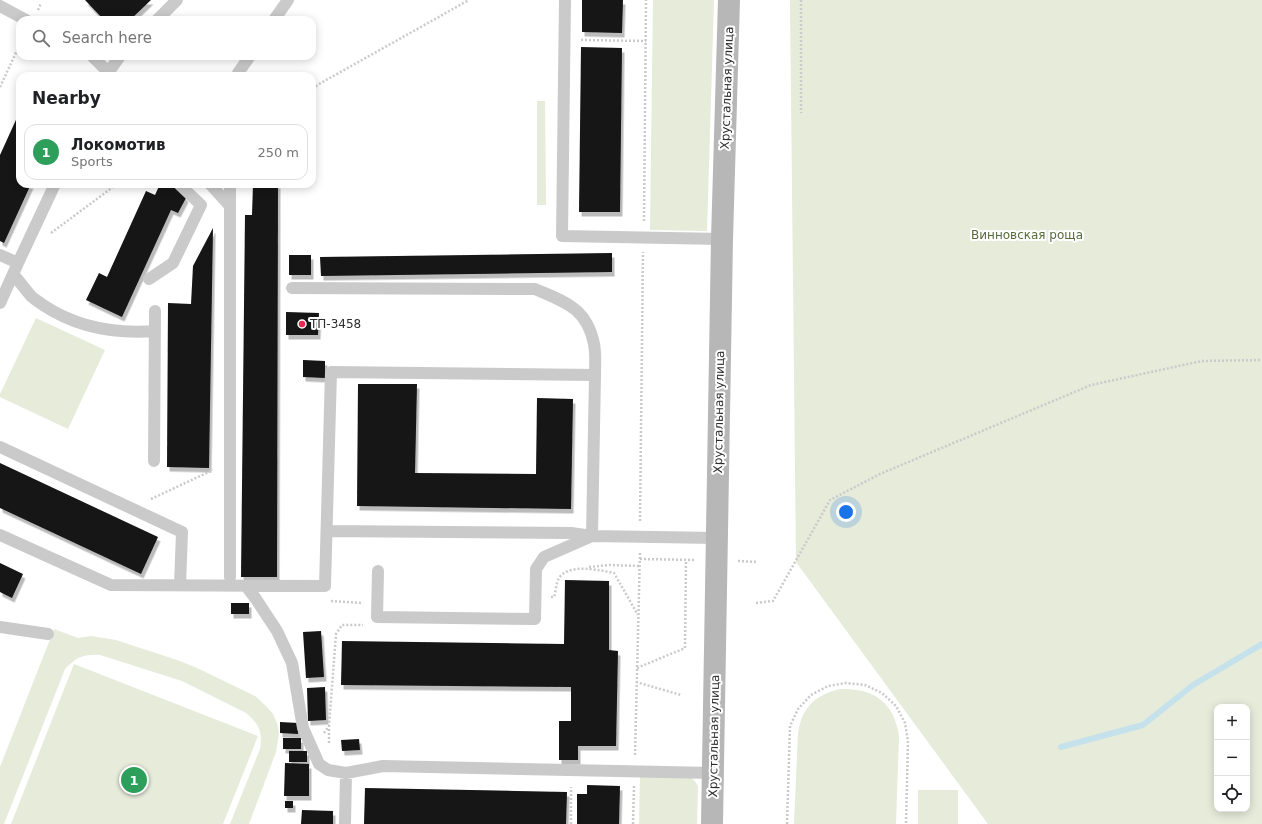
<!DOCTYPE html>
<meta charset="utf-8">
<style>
body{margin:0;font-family:"DejaVu Sans",sans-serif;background:#f6f6f6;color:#202124}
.controls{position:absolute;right:12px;bottom:12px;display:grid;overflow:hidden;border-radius:8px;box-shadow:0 2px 10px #0003}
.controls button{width:36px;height:36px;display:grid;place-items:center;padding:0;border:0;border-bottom:1px solid #e0e0e0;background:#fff;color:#202124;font:20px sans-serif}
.you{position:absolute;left:846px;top:512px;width:14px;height:14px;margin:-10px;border:3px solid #fff;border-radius:50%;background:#1a73e8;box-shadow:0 0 0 6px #1a73e833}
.badge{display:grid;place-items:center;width:26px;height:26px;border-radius:50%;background:#ea2953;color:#fff;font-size:13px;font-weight:700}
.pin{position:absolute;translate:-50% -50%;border:2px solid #fff;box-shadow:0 1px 4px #0006}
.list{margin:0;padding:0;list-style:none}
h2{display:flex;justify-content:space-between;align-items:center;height:52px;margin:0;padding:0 16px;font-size:17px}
h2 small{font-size:13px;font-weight:400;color:#757577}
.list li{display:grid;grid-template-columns:26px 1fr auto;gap:12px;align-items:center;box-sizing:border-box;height:56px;margin:0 8px 8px;padding:0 8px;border:1px solid #e0e0e0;border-radius:12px}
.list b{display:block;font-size:15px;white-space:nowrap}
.list p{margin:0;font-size:13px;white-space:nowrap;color:#757577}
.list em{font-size:13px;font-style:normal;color:#757577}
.icon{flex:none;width:22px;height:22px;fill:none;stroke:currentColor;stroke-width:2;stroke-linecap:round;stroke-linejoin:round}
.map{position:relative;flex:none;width:1262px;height:824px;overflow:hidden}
.search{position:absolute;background:#fff;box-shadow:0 2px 10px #0003;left:16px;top:16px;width:300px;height:44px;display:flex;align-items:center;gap:10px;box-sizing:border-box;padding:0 14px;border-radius:12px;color:#757577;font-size:15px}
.panel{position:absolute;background:#fff;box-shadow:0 2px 10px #0003;left:16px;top:72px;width:300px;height:116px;border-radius:12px}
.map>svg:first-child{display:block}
.green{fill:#e6ebda;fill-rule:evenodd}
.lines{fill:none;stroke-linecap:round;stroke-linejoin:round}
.stream{stroke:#c5e2ec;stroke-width:6}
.building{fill:#141414;filter:url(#shadow)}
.path{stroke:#cacaca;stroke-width:2.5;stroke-dasharray:2 2;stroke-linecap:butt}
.lane{stroke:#cacaca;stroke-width:12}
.secondary{stroke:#b7b7b7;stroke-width:22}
.poi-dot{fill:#ea2953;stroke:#fff;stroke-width:1.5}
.labels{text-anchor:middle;stroke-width:4;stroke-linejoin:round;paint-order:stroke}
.street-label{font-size:12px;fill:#2d2d2d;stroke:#fff}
.park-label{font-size:12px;fill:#576a3a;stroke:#fff}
.poi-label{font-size:12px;fill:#2d2d2d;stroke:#fff;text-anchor:start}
</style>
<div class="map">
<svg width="1262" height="824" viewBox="0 0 1262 824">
<defs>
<filter id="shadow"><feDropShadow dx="2.5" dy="4.5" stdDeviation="0" flood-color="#0004"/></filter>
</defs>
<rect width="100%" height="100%" fill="#fff"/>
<!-- green -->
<path class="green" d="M 653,0 L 714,0 L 707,231 L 650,230 Z
M 790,0 L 1262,0 L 1262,824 L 988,824 L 796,562 ZM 1217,707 L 1247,707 L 1247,809 L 1217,809 Z
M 537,101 L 545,101 L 546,205 L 537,205 Z
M 36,318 L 105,350 L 68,429 L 0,397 L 0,394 Z
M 54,629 L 78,638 L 91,636 L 116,640 L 180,661 L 197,668 L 255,696 L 265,705 L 273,714 L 277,723 L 279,733 L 276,752 L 249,824 L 230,824 L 260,749 C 263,732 259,724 246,713 L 182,681 L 100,655 C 83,654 77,657 65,669 L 4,824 L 0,824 L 0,767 Z
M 74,664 L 258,736 L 223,824 L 11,824 Z
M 840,689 C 874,688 894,702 899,736 L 896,824 L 794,824 L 798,733 C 802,707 815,695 840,689 Z
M 640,777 L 690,777 L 694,780 L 698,786 L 697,824 L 639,824 Z
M 918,790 L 958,790 L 958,824 L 918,824 Z"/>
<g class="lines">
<!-- stream -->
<path class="stream" d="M 1061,747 L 1143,725 L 1193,685 L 1262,644"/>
</g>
<!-- building -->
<path class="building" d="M 85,0 L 151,0 L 130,20 L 104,20 Z
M 582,0 L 623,0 L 622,33 L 582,32 Z
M 581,47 L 622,48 L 620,212 L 579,212 Z
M 20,111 L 20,184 L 31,184 L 4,243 L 0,241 L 0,155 Z
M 160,184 L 168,184 L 180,190 L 186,198 L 178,213 L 171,210 L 122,317 L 86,300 L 99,273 L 107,277 L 146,191 L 155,195 Z
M 253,184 L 278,184 L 277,577 L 241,577 L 245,215 L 252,215 Z
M 213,228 L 209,468 L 167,467 L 168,303 L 191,304 L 193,266 Z
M 612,253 L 612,272 L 321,276 L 320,257 Z
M 289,255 L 311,255 L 311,275 L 289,275 Z
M 286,312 L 319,313 L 318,335 L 286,335 Z
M 303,360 L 325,361 L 325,378 L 303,377 Z
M 358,384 L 417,384 L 415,473 L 536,474 L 537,398 L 573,399 L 571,509 L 357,506 Z
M 0,463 L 158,537 L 141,574 L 0,508 Z
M 0,563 L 23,574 L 12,598 L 0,592 Z
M 565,580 L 609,581 L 609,650 L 618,651 L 616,746 L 578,746 L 578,760 L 559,760 L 559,721 L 571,721 L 571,687 L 341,685 L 342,641 L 564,644 Z
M 231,603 L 249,603 L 249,614 L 231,614 Z
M 321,631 L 324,677 L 306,678 L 303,632 Z
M 325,687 L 326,720 L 308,721 L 307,688 Z
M 280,722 L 298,723 L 298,734 L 280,733 Z
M 283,738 L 301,738 L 301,749 L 283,749 Z
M 359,739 L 360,750 L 342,751 L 341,740 Z
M 289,751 L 307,751 L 307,762 L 289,762 Z
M 285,763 L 309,764 L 309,796 L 284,796 Z
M 587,785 L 620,786 L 619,824 L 577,824 L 577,794 L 587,794 Z
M 365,788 L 567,792 L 566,824 L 364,824 Z
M 285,801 L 293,801 L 293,808 L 285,808 Z
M 302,810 L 333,811 L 333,824 L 301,824 Z"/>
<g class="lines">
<!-- path -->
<path class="path" d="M 801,0 L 801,113
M 38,10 L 41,3
M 581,40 L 646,41
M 0,87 L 20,44
M 312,88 L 469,0
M 644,221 L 646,0
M 51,233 L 113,187 L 116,184
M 151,499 L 213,470
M 640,521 L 643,252
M 640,559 L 696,560
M 738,561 L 757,562
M 589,567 L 610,565 L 639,566
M 551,597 L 554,597 C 556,591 556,583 559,578 C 569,563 599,570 614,573 L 638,615
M 331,601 L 362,603
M 756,603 L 773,601 L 830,500 L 880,474 L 1091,385 L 1202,361 L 1262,360
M 637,668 L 685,648 L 686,560
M 636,682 L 681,695
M 324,733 L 329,726 L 336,634 L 342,625 L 363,625
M 329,743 L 329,726
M 635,755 L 640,552
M 571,824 L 571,787
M 633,824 L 634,786
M 787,824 L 790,726 L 798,709 L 811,695 L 828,686 L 846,683 L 865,685 L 882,693 L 896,706 L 905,723 L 908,741 L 906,824"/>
<!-- lane -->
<path class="lane" d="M 565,0 L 562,236 L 722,239
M 0,6 L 26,20
M 157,20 L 177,0
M 274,20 L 288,0
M 92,56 L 112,76
M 106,76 L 120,56
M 238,76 L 238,73 L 250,56
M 210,184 L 230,206
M 230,184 L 230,577
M 0,255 L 18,263 L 0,303
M 18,263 L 55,184
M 13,274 C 19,281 25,289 31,296 C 34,299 39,302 43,305 C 76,327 116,334 155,331
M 149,279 L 173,263 L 201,205 L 179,184
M 292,288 L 535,289 C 565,302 587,308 594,344 C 596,354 595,365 595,375
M 0,447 L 182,532 L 180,585
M 154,461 L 155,311
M 327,531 L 571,533 L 592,536 L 716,538
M 0,535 L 111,585 L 325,586 L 331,372 L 595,375 L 592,536 L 544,557 L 536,569 L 535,619 L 377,617 L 378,571
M 246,586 L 256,599 L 277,631 L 292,663 L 303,728 L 319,764 L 328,770 L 346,773 L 383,766 L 713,773
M 0,627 L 48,634
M 345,824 L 346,773"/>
<!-- secondary -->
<path class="secondary" d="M 712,824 L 722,239 L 729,0"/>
</g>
<!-- markers -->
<circle class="poi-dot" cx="302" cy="324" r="4"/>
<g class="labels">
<!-- street labels -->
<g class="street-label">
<text transform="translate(727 88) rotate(-88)" y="4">Хрустальная улица</text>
<text transform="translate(719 412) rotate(-89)" y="4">Хрустальная улица</text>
<text transform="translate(714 736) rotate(-89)" y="4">Хрустальная улица</text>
</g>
<!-- park labels -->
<g class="park-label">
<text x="1027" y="239">Винновская роща</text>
</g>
<!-- poi labels -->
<g class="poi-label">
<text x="310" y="328">ТП-3458</text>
</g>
</g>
</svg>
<div class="controls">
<button>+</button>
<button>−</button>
<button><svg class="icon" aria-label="locate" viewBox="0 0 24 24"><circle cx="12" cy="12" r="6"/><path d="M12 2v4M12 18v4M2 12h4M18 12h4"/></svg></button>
</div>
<div class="you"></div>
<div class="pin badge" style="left:134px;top:780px;background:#2e9e5b">1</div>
<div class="search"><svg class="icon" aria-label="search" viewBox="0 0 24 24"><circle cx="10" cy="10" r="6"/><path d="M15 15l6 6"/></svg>Search here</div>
<section class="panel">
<h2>Nearby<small></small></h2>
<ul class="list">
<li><span class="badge" style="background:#2e9e5b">1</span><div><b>Локомотив</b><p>Sports</p></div><em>250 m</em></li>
</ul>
</section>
</div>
